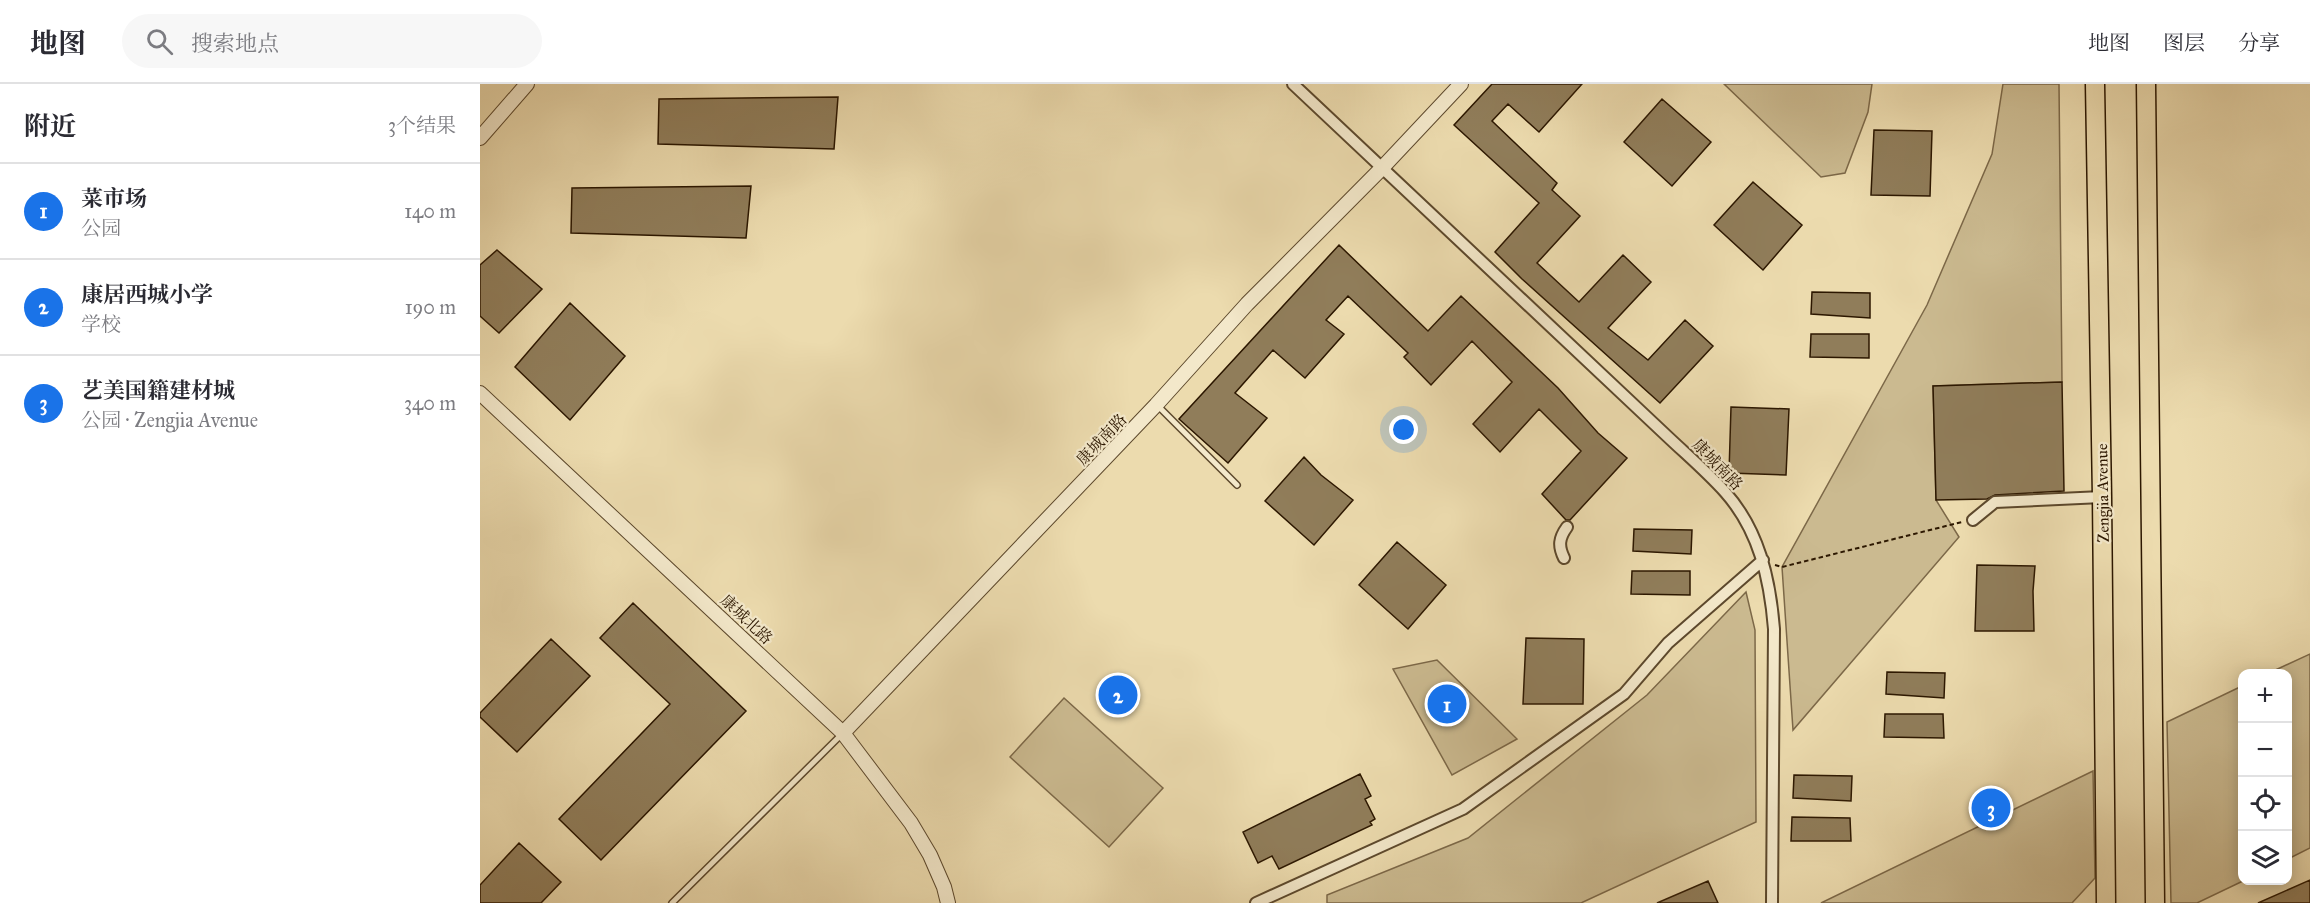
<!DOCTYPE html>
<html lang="zh">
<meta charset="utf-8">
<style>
body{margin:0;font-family:"IM FELL Great Primer","Noto Serif SC",serif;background:#f7f7f7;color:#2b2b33}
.controls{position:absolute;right:18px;bottom:18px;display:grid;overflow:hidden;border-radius:12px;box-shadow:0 3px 15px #0003}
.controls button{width:54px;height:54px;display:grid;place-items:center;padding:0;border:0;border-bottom:2px solid #e1e1e2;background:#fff;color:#2b2b33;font:30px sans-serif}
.you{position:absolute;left:924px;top:346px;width:21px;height:21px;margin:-15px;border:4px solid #fff;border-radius:50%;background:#1a73e8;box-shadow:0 0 0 9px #1a73e833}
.badge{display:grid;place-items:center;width:39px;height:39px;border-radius:50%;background:#1a73e8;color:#fff;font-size:20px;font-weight:700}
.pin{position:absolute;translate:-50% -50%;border:3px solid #fff;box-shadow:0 2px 6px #0006}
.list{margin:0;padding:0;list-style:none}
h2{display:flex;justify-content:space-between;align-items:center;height:78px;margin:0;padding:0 24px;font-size:26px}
h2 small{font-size:20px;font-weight:400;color:#7c7c81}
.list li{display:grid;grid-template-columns:39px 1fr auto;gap:18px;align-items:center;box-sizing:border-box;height:96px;padding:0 24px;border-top:2px solid #e1e1e2}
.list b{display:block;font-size:22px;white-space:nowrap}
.list p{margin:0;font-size:20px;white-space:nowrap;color:#7c7c81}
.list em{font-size:20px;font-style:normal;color:#7c7c81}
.icon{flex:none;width:33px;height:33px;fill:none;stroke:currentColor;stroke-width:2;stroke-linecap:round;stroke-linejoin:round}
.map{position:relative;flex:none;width:1830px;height:819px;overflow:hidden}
header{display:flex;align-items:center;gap:36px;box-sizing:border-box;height:84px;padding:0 30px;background:#fff;border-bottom:2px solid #e1e1e2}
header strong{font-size:28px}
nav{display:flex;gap:33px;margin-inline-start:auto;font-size:21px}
.search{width:420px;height:54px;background:#f7f7f7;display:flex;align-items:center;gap:15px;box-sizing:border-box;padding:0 21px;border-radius:33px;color:#7c7c81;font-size:22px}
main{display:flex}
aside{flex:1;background:#fff}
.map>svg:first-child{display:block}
.green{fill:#cbba90;stroke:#7c6848;stroke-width:1.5}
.building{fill:#907d5a;stroke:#2c1700;stroke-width:1.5}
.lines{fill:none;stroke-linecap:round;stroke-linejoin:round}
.service-casing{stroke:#5c482c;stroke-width:8}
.minor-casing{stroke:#5c482c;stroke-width:14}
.tertiary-casing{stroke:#5c482c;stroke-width:16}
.trunk-casing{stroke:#2c1700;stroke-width:21}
.path{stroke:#2c1700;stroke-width:2;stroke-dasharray:4.5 3;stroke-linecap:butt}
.service{stroke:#f3e8ca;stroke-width:5}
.minor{stroke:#f3e8ca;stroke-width:10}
.tertiary{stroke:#f3e8ca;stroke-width:14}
.trunk{stroke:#ecdbae;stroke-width:18}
.labels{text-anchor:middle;stroke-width:4.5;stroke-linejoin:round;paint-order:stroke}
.street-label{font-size:16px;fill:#2c1700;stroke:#f3e8ca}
</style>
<header>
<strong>地图</strong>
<div class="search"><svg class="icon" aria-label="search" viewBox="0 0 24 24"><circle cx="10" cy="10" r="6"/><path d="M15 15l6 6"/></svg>搜索地点</div>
<nav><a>地图</a><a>图层</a><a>分享</a></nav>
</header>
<main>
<aside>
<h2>附近<small>3个结果</small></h2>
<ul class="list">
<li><span class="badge">1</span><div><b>菜市场</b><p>公园</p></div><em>140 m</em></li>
<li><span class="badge">2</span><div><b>康居西城小学</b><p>学校</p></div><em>190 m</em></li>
<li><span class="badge">3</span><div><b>艺美国籍建材城</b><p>公园 · Zengjia Avenue</p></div><em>340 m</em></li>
</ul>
</aside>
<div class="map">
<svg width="1830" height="819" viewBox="0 0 1830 819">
<rect width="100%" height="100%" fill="#ecdbae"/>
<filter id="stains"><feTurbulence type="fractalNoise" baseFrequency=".00333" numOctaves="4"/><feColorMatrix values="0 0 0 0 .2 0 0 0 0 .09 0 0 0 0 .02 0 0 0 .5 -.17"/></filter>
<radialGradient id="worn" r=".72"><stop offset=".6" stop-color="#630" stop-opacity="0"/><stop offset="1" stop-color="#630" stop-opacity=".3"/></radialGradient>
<!-- green -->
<path class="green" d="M 1244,0 L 1392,0 L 1388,28 L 1365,89 L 1341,93 Z
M 1523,0 L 1579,0 L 1582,298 L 1453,302 L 1456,416 L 1479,453 L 1313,646 L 1302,483 L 1447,221 L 1512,70 Z
M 1266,508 L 1275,546 L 1276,738 L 1101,819 L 847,819 L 847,811 L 988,754 L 1167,611 Z
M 1830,570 L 1830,764 L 1808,775 L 1808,590 L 1789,589 Z
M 957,576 L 1037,655 L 972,691 L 913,585 Z
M 1762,602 L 1763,797 L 1717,819 L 1691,819 L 1687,638 Z
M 584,614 L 683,704 L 629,763 L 530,673 Z
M 1613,687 L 1615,794 L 1592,819 L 1341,819 Z"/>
<!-- building -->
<path class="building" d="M 1012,0 L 1102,0 L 1059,48 L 1028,20 L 1012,37 L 1077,99 L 1072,106 L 1100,132 L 1057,179 L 1099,218 L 1143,171 L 1171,198 L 1128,244 L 1168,276 L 1205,236 L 1233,262 L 1180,319 L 1042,195 L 1015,168 L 1059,119 L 974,41 Z
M 358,13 L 354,65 L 178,60 L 179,15 Z
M 1182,15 L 1231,58 L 1192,102 L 1144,58 Z
M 1394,46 L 1452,47 L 1450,112 L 1391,111 Z
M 1273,98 L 1322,141 L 1283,186 L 1234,141 Z
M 271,102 L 266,154 L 91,149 L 92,104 Z
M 859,161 L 948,247 L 981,212 L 1078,304 L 1118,349 L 1147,374 L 1090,436 L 1086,436 L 1062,410 L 1101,367 L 1059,325 L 1020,368 L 993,340 L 1032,298 L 992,257 L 951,301 L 924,273 L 928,269 L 868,212 L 846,236 L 864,250 L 825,294 L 793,266 L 755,309 L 787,334 L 748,379 L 699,335 Z
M 17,166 L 62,205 L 19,249 L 0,232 L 0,181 Z
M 1332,208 L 1390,209 L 1390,234 L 1331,230 Z
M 90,219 L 145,272 L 90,336 L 35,283 Z
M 1331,250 L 1389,250 L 1389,274 L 1330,273 Z
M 1582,298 L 1584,407 L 1515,411 L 1507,415 L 1456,416 L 1453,302 Z
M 1251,323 L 1309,325 L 1306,391 L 1249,389 Z
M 824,373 L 841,391 L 873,416 L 834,461 L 785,417 Z
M 1154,445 L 1212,446 L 1211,470 L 1153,467 Z
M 917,458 L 966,501 L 928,545 L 879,501 Z
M 1497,481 L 1555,482 L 1553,507 L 1554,547 L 1495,547 Z
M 1152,487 L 1210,487 L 1210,511 L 1151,510 Z
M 153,519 L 266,627 L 121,776 L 79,735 L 190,620 L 120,554 Z
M 1046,554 L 1104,555 L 1103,620 L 1043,620 Z
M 71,555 L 110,592 L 37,668 L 0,633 L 0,629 Z
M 1407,588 L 1465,589 L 1464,614 L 1406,610 Z
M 1405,630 L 1463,630 L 1464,654 L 1404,653 Z
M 880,690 L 891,712 L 885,715 L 895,735 L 890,738 L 892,741 L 799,785 L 792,772 L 778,779 L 763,748 Z
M 1314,691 L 1372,692 L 1371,717 L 1313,714 Z
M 1312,733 L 1370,734 L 1371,757 L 1311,757 Z
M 39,759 L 81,798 L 61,819 L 0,819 L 0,801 Z
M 1830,796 L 1830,819 L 1778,819 Z
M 1228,797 L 1238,819 L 1177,819 Z"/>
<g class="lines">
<!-- service casing -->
<g class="service-casing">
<path id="service" d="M 677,321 L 757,401
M 192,819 L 362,650"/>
</g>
<!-- minor casing -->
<g class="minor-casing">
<path id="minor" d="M 813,0 L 1188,353 C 1207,371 1227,388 1245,408 C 1279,446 1290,495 1294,545 L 1292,819
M 1493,436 L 1515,418 L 1622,413
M 1084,474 C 1078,462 1079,454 1087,443
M 776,819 L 983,725 L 1144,610 L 1188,559 L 1283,476"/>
</g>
<!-- tertiary casing -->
<g class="tertiary-casing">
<path id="tertiary" d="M 0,54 L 47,0
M 0,309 L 363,649 L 431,739 L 450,771 L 464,803 L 468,819
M 363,649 L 676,321 L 767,220 L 902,84 L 981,0"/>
</g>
<!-- trunk casing -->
<g class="trunk-casing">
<path id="trunk" d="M 1615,0 L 1622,413 L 1626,819
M 1666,0 L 1675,819"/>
</g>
<!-- path -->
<path class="path" d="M 1295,481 L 1302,483 L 1482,438"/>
<!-- service -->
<use href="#service" class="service"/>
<!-- minor -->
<use href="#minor" class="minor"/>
<!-- tertiary -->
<use href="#tertiary" class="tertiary"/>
<!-- trunk -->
<use href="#trunk" class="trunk"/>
</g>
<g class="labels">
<!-- street labels -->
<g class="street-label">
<text transform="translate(621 355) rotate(-46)" y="6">康城南路</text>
<text transform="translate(1238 380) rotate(46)" y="6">康城南路</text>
<text transform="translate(1622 409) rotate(-91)" y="6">Zengjia Avenue</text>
<text transform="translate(267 535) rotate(43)" y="6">康城北路</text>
</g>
</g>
<rect width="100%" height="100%" filter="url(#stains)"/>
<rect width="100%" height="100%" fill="url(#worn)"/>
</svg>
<div class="controls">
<button>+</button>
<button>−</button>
<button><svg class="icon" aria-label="locate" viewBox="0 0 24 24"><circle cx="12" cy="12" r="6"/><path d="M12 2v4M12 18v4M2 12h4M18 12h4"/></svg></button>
<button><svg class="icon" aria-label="layers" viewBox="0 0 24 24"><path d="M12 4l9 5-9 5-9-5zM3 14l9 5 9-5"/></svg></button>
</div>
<div class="you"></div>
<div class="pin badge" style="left:967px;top:620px">1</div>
<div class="pin badge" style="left:638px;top:611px">2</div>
<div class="pin badge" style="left:1511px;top:724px">3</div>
</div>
</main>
